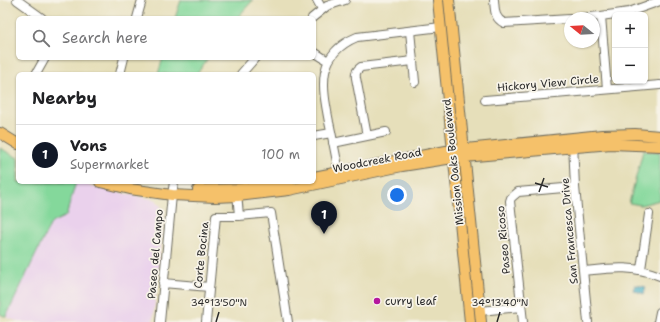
<!DOCTYPE html>
<meta charset="utf-8">
<style>
body{margin:0;font-family:"Shantell Sans",sans-serif;background:#f2f2f2;color:#202124}
.controls{position:absolute;right:12px;top:12px;display:grid;overflow:hidden;border-radius:6px;box-shadow:0 1px 3px #0004}
.controls button{width:36px;height:36px;display:grid;place-items:center;padding:0;border:0;border-bottom:1px solid #e0e0e0;background:#fff;color:#202124;font:20px sans-serif}
.compass{position:absolute;left:564px;top:12px;width:36px;height:36px;border-radius:50%;background:#fff;box-shadow:0 1px 3px #0004;rotate:288deg}
.you{position:absolute;left:397px;top:195px;width:14px;height:14px;margin:-10px;border:3px solid #fff;border-radius:50%;background:#1a73e8;box-shadow:0 0 0 6px #1a73e833}
.badge{display:grid;place-items:center;width:26px;height:26px;border-radius:50%;background:#111827;color:#fff;font-size:13px;font-weight:700}
.pin{position:absolute;translate:-50% -33px;filter:drop-shadow(0 1px 2px #0008)}
.pin::after{content:'';position:absolute;top:21px;width:14px;height:12px;background:inherit;clip-path:polygon(0 0,100% 0,50% 100%)}
.list{margin:0;padding:0;list-style:none}
h2{display:flex;justify-content:space-between;align-items:center;height:52px;margin:0;padding:0 16px;font-size:17px}
h2 small{font-size:13px;font-weight:400;color:#757577}
.list li{display:grid;grid-template-columns:26px 1fr auto;gap:12px;align-items:center;box-sizing:border-box;height:60px;padding:0 16px;border-top:1px solid #e0e0e0}
.list b{display:block;font-size:15px;white-space:nowrap}
.list p{margin:0;font-size:13px;white-space:nowrap;color:#757577}
.list em{font-size:13px;font-style:normal;color:#757577}
.icon{flex:none;width:22px;height:22px;fill:none;stroke:currentColor;stroke-width:2;stroke-linecap:round;stroke-linejoin:round}
.map{position:relative;flex:none;width:660px;height:322px;overflow:hidden}
.search{position:absolute;background:#fff;box-shadow:0 1px 3px #0004;left:16px;top:16px;width:300px;height:44px;display:flex;align-items:center;gap:10px;box-sizing:border-box;padding:0 14px;border-radius:6px;color:#757577;font-size:15px}
.panel{position:absolute;background:#fff;box-shadow:0 1px 3px #0004;left:16px;top:72px;width:300px;height:112px;border-radius:6px}
.map>svg:first-child{display:block}
.built{fill:#ead1ec}
.green{fill:#84d89b;stroke:#588263}
.water{fill:#4ab2c8;stroke:#3a6e7a}
.lines{fill:none;stroke-linecap:round;stroke-linejoin:round}
.minor-casing{stroke:#6c6a5d;stroke-width:10}
.major-casing{stroke:#6c6a5d;stroke-width:12}
.minor{stroke:#fff;stroke-width:8}
.major{stroke:#f5c16b;stroke-width:10}
.ticks{fill:none;stroke:#2b2b2b;stroke-width:1.5}
.poi-dot{fill:#b5179e;stroke:#f7f3e8;stroke-width:1.5}
.labels{text-anchor:middle;stroke-width:3.5;stroke-linejoin:round;paint-order:stroke}
.street-label{font-size:11px;fill:#2b2b2b;stroke:#f7f3e8}
.poi-label{font-size:11px;fill:#2b2b2b;stroke:#f7f3e8;text-anchor:start}
.ticks-label{font-size:10px;text-anchor:middle;fill:#2b2b2b;stroke:#f7f3e8;stroke-width:3.5;stroke-linejoin:round;paint-order:stroke}
</style>
<div class="map">
<svg width="660" height="322" viewBox="0 0 660 322">
<rect width="100%" height="100%" fill="#f7f3e8"/>
<filter id="ink" filterUnits="userSpaceOnUse"><feTurbulence type="fractalNoise" baseFrequency=".025" numOctaves="2"/><feDisplacementMap in="SourceGraphic" scale="8" xChannelSelector="R" yChannelSelector="G"/><feConvolveMatrix kernelMatrix="1 2 1 2 8 2 1 2 1" color-interpolation-filters="sRGB"/></filter>
<filter id="wash" filterUnits="userSpaceOnUse"><feTurbulence type="fractalNoise" baseFrequency=".012" numOctaves="4" result="noise"/><feDisplacementMap in="SourceGraphic" scale="16" xChannelSelector="R" yChannelSelector="G"/><feGaussianBlur stdDeviation="0.9" result="paint"/><feColorMatrix in="noise" values="0 0 0 0 0 0 0 0 0 0 0 0 0 0 0 0 0 1.4 0 .05"/><feComposite in="paint" operator="in"/></filter>
<g filter="url(#wash)">
<rect width="100%" height="100%" fill="#e6dfba"/>
<!-- built -->
<path class="built" d="M 76,182 L 113,191 L 157,200 L 157,202 L 164,210 L 153,322 L 18,322 L 6,317 L 50,225 L 53,222 L 66,216 Z"/>
<!-- green -->
<path class="green" d="M 181,0 L 253,0 L 237,18 L 175,18 Z
M 163,58 L 208,58 L 197,74 L 158,74 Z
M 0,148 L 18,158 L 18,182 L 76,182 L 66,216 L 53,222 L 50,225 L 6,317 L 0,314 Z
M 643,151 L 660,152 L 660,200 L 641,205 L 629,203 Z"/>
<!-- water -->
<path class="water" d="M 635,285 L 646,287 L 644,294 L 633,290 Z"/>
</g>
<g filter="url(#ink)">
<g class="lines">
<!-- minor casing -->
<g class="minor-casing">
<path id="minor" d="M 17,0 L 42,18
M 317,0 L 322,9
M 494,0 C 495,10 494,18 504,23 L 570,19
M 601,16 L 607,89
M 137,18 L 142,0
M 312,18 L 327,6 L 345,0
M 580,18 L 601,16 L 629,12 L 660,1
M 410,31 L 415,82
M 314,52 L 328,61
M 36,74 L 45,58
M 120,74 L 124,58
M 241,74 L 255,58
M 485,100 L 660,85
M 314,136 L 331,133
M 367,136 L 356,78 C 355,72 357,70 361,67 L 413,61
M 333,143 L 386,132
M 573,143 L 575,187 L 588,322
M 340,176 C 336,158 333,140 329,122 C 322,86 316,54 357,37 L 441,27
M 239,216 L 271,213 L 288,322
M 641,269 L 649,214
M 584,271 C 613,268 631,265 660,276
M 163,283 L 209,287
M 480,311 L 521,307
M 160,322 L 172,195 L 174,182
M 206,322 L 216,216 L 239,216 L 237,192
M 523,322 L 510,201 L 511,198 L 518,192 L 575,187
M 658,322 L 660,312"/>
</g>
<!-- major casing -->
<g class="major-casing">
<path id="major" d="M 438,0 L 470,322
M 449,0 L 481,322
M 0,133 L 18,144
M 314,177 L 446,151 L 602,135 L 635,134 L 660,136
M 100,182 L 130,189 L 172,195 L 215,197 L 238,196 L 289,190 L 402,166 L 453,158 L 611,144 L 660,146
M 198,190 L 237,189 L 289,182"/>
</g>
<!-- minor -->
<use href="#minor" class="minor"/>
<!-- major -->
<use href="#major" class="major"/>
</g>
</g>
<!-- ticks -->
<path class="ticks" d="M 535,183 L 548,187M 539,192 L 544,178M 216,322 L 219,312M 497,322 L 500,312"/>
<!-- markers -->
<circle class="poi-dot" cx="377" cy="301" r="4"/>
<g class="labels">
<!-- street labels -->
<g class="street-label">
<text transform="translate(548 83) rotate(-5)" y="4">Hickory View Circle</text>
<text transform="translate(377 160) rotate(-11)" y="4">Woodcreek Road</text>
<text transform="translate(453 162) rotate(-96)" y="4">Mission Oaks Boulevard</text>
<text transform="translate(569 231) rotate(-95)" y="4">San Francesca Drive</text>
<text transform="translate(503 240) rotate(-95)" y="4">Paseo Ricoso</text>
<text transform="translate(155 254) rotate(-85)" y="4">Paseo del Campo</text>
<text transform="translate(201 255) rotate(-84)" y="4">Corte Bocina</text>
</g>
<!-- poi labels -->
<g class="poi-label">
<text x="385" y="305">curry leaf</text>
</g>
</g>
<g class="ticks-label">
<text x="219" y="306">34°13'50"N</text>
<text x="500" y="306">34°13'40"N</text>
</g>
</svg>
<div class="controls">
<button>+</button>
<button>−</button>
</div>
<svg class="compass" viewBox="-18 -18 36 36"><path d="M0-13l5 13h-10z" fill="#e53935"/><path d="M0 13l5-13h-10z" fill="#757577"/></svg>
<div class="you"></div>
<div class="pin badge" style="left:324px;top:234px">1</div>
<div class="search"><svg class="icon" aria-label="search" viewBox="0 0 24 24"><circle cx="10" cy="10" r="6"/><path d="M15 15l6 6"/></svg>Search here</div>
<section class="panel">
<h2>Nearby<small></small></h2>
<ul class="list">
<li><span class="badge">1</span><div><b>Vons</b><p>Supermarket</p></div><em>100 m</em></li>
</ul>
</section>
</div>
